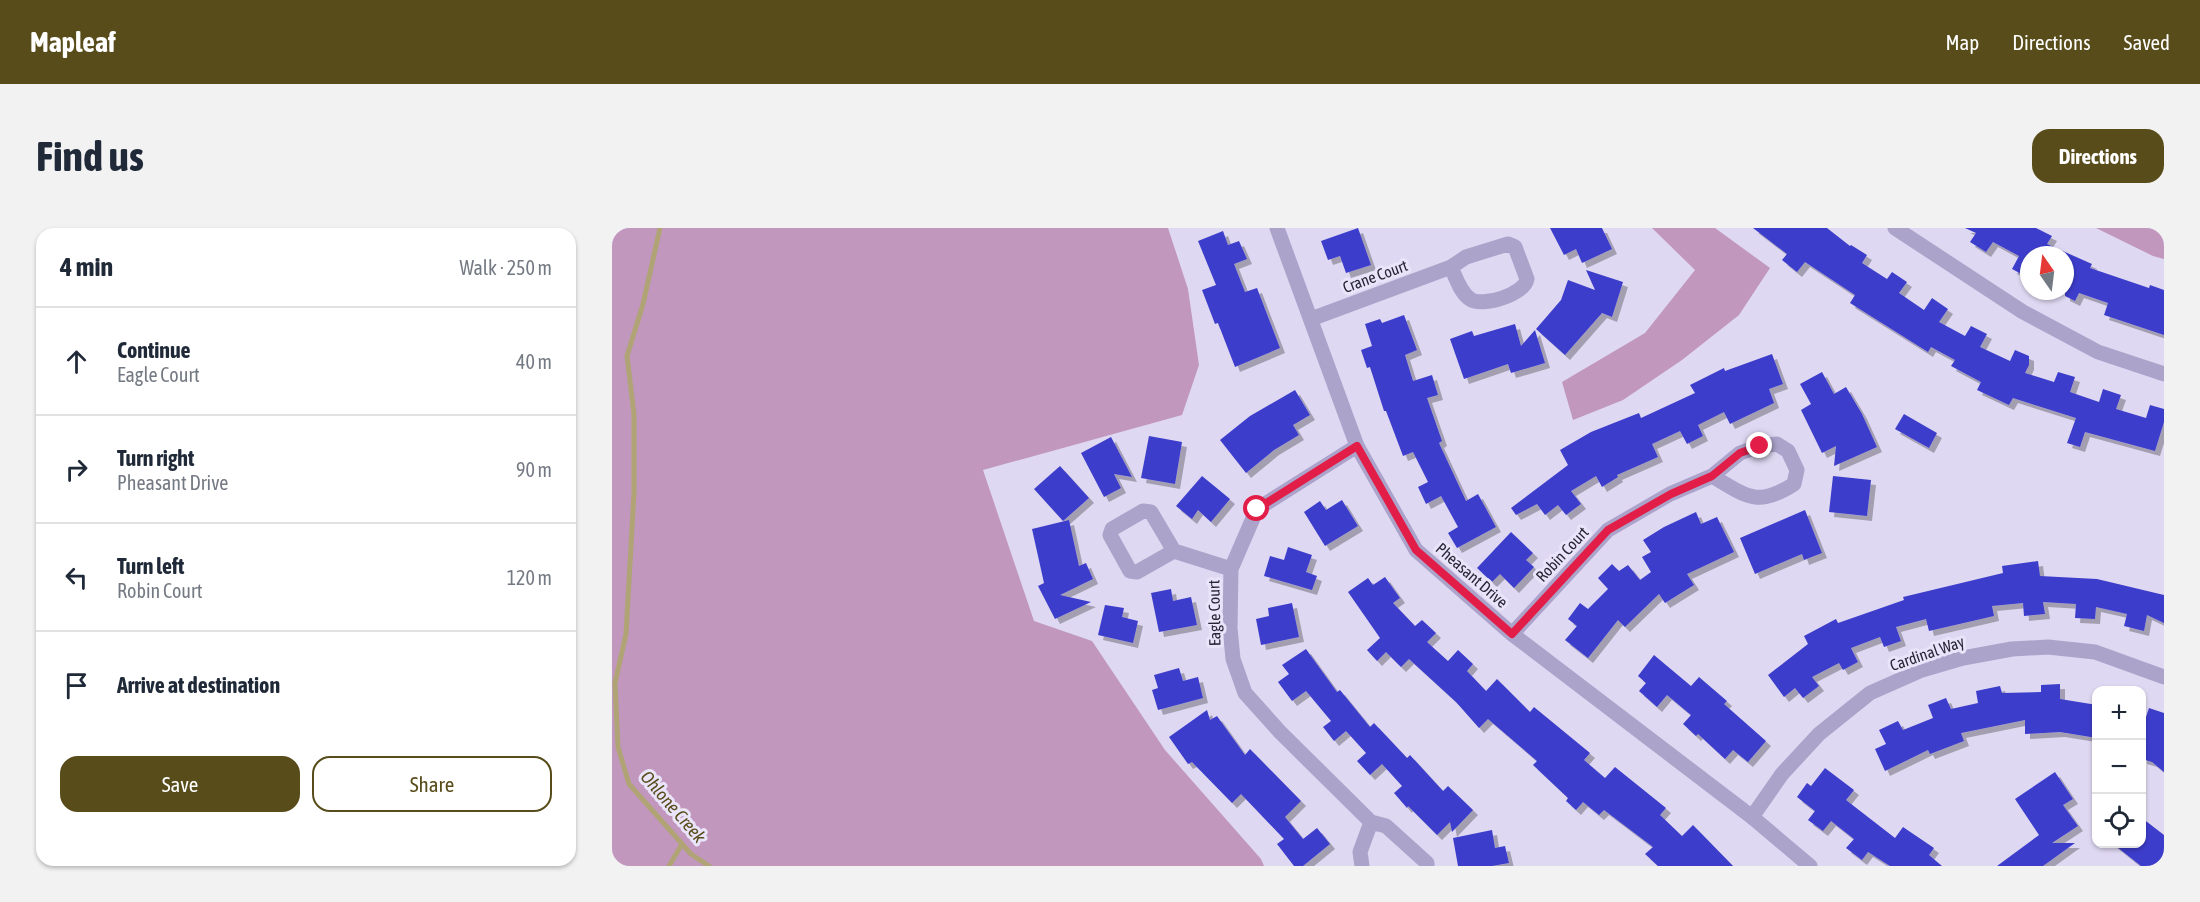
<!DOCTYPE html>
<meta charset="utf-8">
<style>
body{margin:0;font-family:"Asap Condensed",sans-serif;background:#f2f2f3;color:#1f2937}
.controls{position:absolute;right:18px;bottom:18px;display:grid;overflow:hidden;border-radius:12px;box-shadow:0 2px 4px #0004}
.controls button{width:54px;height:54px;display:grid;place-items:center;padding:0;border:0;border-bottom:2px solid #e0e1e3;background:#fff;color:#1f2937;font:30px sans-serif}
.compass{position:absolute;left:1408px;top:18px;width:54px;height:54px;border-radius:50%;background:#fff;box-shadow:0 2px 4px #0004;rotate:346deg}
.stop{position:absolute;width:18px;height:18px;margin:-14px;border:4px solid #e11d48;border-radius:50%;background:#fff}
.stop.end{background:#e11d48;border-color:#fff;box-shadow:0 2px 6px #0008}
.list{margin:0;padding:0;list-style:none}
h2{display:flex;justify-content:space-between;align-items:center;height:78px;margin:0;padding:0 24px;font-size:26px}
h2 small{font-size:20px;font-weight:400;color:#747a83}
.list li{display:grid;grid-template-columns:39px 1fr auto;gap:18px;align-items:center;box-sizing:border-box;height:108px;padding:0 24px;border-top:2px solid #e0e1e3}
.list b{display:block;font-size:22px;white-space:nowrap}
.list p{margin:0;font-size:20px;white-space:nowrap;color:#747a83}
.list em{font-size:20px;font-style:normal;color:#747a83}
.actions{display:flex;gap:12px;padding:18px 24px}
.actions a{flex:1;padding:14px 0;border:2px solid #584c1a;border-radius:18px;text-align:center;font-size:21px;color:#584c1a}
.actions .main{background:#584c1a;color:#fff}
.icon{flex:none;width:33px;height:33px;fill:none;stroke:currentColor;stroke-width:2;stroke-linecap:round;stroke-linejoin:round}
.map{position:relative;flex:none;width:1552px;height:638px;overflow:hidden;border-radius:18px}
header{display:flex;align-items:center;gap:36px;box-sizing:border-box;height:84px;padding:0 30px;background:#584c1a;color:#fff}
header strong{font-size:28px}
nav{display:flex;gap:33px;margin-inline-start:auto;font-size:21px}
.intro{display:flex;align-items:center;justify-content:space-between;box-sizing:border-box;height:144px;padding:0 36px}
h1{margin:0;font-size:42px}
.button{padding:15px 27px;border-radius:18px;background:#584c1a;color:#fff;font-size:21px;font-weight:700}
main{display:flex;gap:36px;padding:0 36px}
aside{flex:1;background:#fff;border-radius:18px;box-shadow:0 2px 4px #0004}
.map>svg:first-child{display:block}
.green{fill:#c197bd}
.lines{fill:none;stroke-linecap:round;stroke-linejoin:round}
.stream{stroke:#b0a476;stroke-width:5}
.building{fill:#3d3ecb;filter:url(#shadow)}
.minor{stroke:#aba3ca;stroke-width:15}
.tertiary{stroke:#aba3ca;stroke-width:15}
.route{stroke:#e11d48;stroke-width:8}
.labels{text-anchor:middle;stroke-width:6;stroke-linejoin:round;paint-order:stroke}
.street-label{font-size:16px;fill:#272635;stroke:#eae4fa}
.water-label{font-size:18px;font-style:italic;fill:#584c1a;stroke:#eae4fa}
</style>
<header>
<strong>Mapleaf</strong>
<nav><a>Map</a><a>Directions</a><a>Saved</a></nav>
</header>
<div class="intro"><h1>Find us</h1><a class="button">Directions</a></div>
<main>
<aside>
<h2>4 min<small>Walk · 250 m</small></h2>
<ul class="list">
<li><svg class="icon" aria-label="ahead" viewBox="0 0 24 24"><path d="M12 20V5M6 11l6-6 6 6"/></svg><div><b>Continue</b><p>Eagle Court</p></div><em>40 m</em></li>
<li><svg class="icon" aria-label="right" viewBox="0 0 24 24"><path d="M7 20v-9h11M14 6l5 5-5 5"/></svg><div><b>Turn right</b><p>Pheasant Drive</p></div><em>90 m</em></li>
<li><svg class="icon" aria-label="left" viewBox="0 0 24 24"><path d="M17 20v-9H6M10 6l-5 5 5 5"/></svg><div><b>Turn left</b><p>Robin Court</p></div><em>120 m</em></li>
<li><svg class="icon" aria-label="arrive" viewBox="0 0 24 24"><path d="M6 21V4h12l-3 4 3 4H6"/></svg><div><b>Arrive at destination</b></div></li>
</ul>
<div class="actions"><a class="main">Save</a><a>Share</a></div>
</aside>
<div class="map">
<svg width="1552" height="638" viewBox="0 0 1552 638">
<defs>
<filter id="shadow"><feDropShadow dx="5" dy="5" stdDeviation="0" flood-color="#0004"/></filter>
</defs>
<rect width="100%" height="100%" fill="#dfd8f2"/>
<!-- green -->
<path class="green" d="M 0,0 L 556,0 L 576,61 L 587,137 L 570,187 L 371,242 L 422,393 L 480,413 L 553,522 L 649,631 L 652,638 L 0,638 Z
M 1040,0 L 1103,0 L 1158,40 L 1127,87 L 1070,132 L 1011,172 L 961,192 L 950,154 L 1033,105 L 1083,42 Z
M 1484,0 L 1552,0 L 1552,31 L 1541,28 Z"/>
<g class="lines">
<!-- stream -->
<path class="stream" d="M 48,0 L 31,76 L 15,128 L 22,186 L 22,265 L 14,406 L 3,455 L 6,519 L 17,556 L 79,626 L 97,638
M 57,638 L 70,616"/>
</g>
<!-- building -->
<path class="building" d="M 746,0 L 759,37 L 734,45 L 728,28 L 716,32 L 709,13 Z
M 938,0 L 990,0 L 1000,21 L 970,35 L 964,21 L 952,27 Z
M 1141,0 L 1215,0 L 1238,18 L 1239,17 L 1255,27 L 1250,35 L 1275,51 L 1280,44 L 1295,54 L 1287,65 L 1312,82 L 1320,70 L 1336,81 L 1327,94 L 1353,108 L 1359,98 L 1375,106 L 1368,119 L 1398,133 L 1403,122 L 1417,128 L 1417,137 L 1413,145 L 1442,154 L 1446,144 L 1463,149 L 1458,164 L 1487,174 L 1491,161 L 1509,167 L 1504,181 L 1534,190 L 1538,177 L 1552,181 L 1552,194 L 1543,223 L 1473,204 L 1468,219 L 1455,215 L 1464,190 L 1401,170 L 1397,177 L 1365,162 L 1369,154 L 1339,138 L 1343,132 L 1319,119 L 1316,124 L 1238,75 L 1243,67 L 1193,34 L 1185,44 L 1170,32 L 1175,26 Z
M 1353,0 L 1424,0 L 1440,8 L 1435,16 L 1480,36 L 1478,40 L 1537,60 L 1538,57 L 1552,62 L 1552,107 L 1492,87 L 1496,75 L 1467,65 L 1463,73 L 1453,68 L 1453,27 L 1417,27 L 1417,50 L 1400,41 L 1407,28 L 1381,14 L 1374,24 L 1358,14 L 1364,5 Z
M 611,3 L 616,17 L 627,13 L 635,31 L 622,36 L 633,64 L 645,60 L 668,120 L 623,139 L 606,95 L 603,96 L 590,62 L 604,57 L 586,13 Z
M 974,42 L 1011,54 L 1000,89 L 990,85 L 953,127 L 924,101 L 949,72 L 956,52 L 983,62 Z
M 792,87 L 805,122 L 793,127 L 801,153 L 820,147 L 826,167 L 815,170 L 830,213 L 827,215 L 854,273 L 866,266 L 884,299 L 845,320 L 836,305 L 846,299 L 829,268 L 814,276 L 806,259 L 816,254 L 801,224 L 791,228 L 774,183 L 772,183 L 758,139 L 755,140 L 749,122 L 760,118 L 753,96 L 768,91 L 770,95 Z
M 903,96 L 909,118 L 923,102 L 933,135 L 899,145 L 896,136 L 852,151 L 838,111 L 860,103 L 862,108 Z
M 1160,126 L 1171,156 L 1157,161 L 1162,175 L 1118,196 L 1112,184 L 1086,197 L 1091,208 L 1075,216 L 1068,203 L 1040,216 L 1046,229 L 1005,247 L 1006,249 L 990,259 L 984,248 L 959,263 L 969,276 L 954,287 L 946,277 L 933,287 L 925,276 L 904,287 L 899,280 L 956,237 L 948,222 L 979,204 L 1027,185 L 1029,190 L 1083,165 L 1078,157 L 1112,140 L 1113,143 Z
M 1210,144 L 1222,166 L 1234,159 L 1250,186 L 1265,219 L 1222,238 L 1224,218 L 1210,225 L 1189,182 L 1199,176 L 1188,156 Z
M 683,162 L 698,187 L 681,197 L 687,207 L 662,222 L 634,245 L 608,212 L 638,188 Z
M 1292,186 L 1325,205 L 1317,220 L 1283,201 Z
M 537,208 L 570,214 L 563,256 L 529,250 Z
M 499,209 L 520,249 L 502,246 L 509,260 L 492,269 L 469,225 Z
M 448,238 L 477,270 L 451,293 L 422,261 Z
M 590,248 L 618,271 L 599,294 L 586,282 L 580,291 L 564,278 Z
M 1221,248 L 1259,252 L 1255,288 L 1217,284 Z
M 730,272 L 746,298 L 713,318 L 692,284 L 708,273 L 714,282 Z
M 1193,282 L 1210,325 L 1192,332 L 1190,326 L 1143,346 L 1128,310 Z
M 1084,284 L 1089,296 L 1105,289 L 1122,324 L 1075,346 L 1082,357 L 1053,375 L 1047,366 L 1013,399 L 1006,392 L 976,430 L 953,412 L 965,398 L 956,391 L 968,375 L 976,381 L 996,361 L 986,350 L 1000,336 L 1007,343 L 1016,337 L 1028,352 L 1039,344 L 1030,329 L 1039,324 L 1031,312 L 1052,299 Z
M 457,292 L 467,338 L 474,335 L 481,351 L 448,367 L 479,374 L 443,391 L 426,358 L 432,355 L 420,301 Z
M 899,304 L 921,325 L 914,332 L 922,339 L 902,360 L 888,346 L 880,354 L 865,340 Z
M 676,319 L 700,327 L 694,344 L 705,348 L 700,362 L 652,348 L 658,328 L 672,332 Z
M 1426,333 L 1428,348 L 1485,351 L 1552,367 L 1552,395 L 1535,387 L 1532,403 L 1512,398 L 1515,386 L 1484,379 L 1483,391 L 1463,390 L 1464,376 L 1431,374 L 1433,386 L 1412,388 L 1411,375 L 1380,378 L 1382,388 L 1317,403 L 1314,391 L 1284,399 L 1289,413 L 1272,419 L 1268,409 L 1239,420 L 1246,434 L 1231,442 L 1227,435 L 1200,449 L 1207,458 L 1191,470 L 1183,460 L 1172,469 L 1156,447 L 1196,416 L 1192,408 L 1224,391 L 1226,395 L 1292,372 L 1291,369 L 1391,345 L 1390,338 Z
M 773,349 L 788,370 L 781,375 L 803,398 L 810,392 L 824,405 L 815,414 L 836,433 L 846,422 L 861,436 L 855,443 L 874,463 L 885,451 L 918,484 L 922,479 L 978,525 L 972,532 L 993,550 L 1003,539 L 1054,580 L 1048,587 L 1070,608 L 1081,597 L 1121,638 L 1046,638 L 1033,626 L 1041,619 L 992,582 L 987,587 L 971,574 L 964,582 L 954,573 L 956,570 L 921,537 L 925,533 L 876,491 L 867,500 L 844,474 L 797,431 L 789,439 L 774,424 L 765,433 L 755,422 L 768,410 L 736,364 L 756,350 L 761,357 Z
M 559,361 L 561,373 L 579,369 L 585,397 L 547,404 L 539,365 Z
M 680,375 L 687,409 L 649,417 L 644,391 L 657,388 L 656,380 Z
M 493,377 L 512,380 L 510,389 L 526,393 L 521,415 L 486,407 Z
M 694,421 L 725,464 L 728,462 L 758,499 L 762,495 L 795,530 L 798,527 L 831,563 L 836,558 L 861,582 L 840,604 L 838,594 L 825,607 L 796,578 L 795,580 L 782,565 L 790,558 L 770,536 L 758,547 L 745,533 L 754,525 L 734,503 L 722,513 L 711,499 L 719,493 L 694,463 L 680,473 L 666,454 L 677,446 L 670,437 Z
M 1042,427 L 1079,458 L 1087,449 L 1115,473 L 1112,476 L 1154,513 L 1136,534 L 1121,522 L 1113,531 L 1086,506 L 1084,508 L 1071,496 L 1079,487 L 1055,467 L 1045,479 L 1027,463 L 1034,455 L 1026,448 Z
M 567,440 L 571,453 L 586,449 L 591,470 L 546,482 L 540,462 L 546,460 L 542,447 Z
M 1448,456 L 1448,471 L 1485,477 L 1485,510 L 1448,504 L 1413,506 L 1413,492 L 1349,505 L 1352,513 L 1318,526 L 1316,522 L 1273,543 L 1263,521 L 1274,516 L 1267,502 L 1286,493 L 1291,502 L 1321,490 L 1316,477 L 1334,470 L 1339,481 L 1366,475 L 1364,463 L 1388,458 L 1390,465 L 1429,464 L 1429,457 Z
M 1537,480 L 1552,485 L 1552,544 L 1540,534 L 1530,531 L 1530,490 L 1533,492 Z
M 595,482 L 598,492 L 605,488 L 633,527 L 638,521 L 689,573 L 673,589 L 691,611 L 705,600 L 718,616 L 691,638 L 682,638 L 665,616 L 672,611 L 629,566 L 620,575 L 580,534 L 576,536 L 557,509 Z
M 1213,540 L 1242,562 L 1234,572 L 1283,610 L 1291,599 L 1322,620 L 1317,627 L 1330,638 L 1278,638 L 1256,624 L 1250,632 L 1234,620 L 1242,611 L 1219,593 L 1211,603 L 1196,592 L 1203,583 L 1185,569 L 1195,555 L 1199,558 Z
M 1443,544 L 1461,571 L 1451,577 L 1466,598 L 1440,615 L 1463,615 L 1431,638 L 1385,638 L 1427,607 L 1403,571 Z
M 1530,590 L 1552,607 L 1552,638 L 1529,638 L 1500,615 L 1530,615 Z
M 880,602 L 883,620 L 893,618 L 897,635 L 880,638 L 846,638 L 841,610 Z"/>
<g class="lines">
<!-- minor -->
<path class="minor" d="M 1283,0 L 1411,84 L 1486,124 L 1552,146
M 896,16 L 903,19 L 915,51 C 913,66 870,80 858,71 C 848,64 844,50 839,39 L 854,29 Z
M 699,91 L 839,39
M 745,218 L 645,281 L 619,341 L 618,400 L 621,431 L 633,465 L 668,504 L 759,594
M 531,283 L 539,284 L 562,323 L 525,344 L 518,343 L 498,307 L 500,301 Z
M 562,323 L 619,341
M 900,406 L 996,302 L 1058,266 L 1100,248 L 1128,225 L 1148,218 L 1165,216 L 1176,223 L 1185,242 L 1182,256 C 1145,280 1134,268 1100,248
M 1140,589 L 1170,546 L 1207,506 L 1258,465 L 1310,442 L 1351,430 L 1400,421 L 1436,419 L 1483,424 L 1552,449
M 750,638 L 748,624 L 759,594 L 774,598 L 815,635 L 815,638"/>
<!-- tertiary -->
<path class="tertiary" d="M 665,0 L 745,218 L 804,322 L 900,406 L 1140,589 L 1198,638"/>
</g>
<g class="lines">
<!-- route -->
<path class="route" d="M 645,281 L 745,218 L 804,322 L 900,406 L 996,302 L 1059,266 L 1100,248 L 1128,225 L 1148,218"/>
</g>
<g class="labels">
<!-- street labels -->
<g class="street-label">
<text transform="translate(763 48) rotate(-20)" y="6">Crane Court</text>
<text transform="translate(950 326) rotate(-47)" y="6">Robin Court</text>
<text transform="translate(860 347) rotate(41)" y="6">Pheasant Drive</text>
<text transform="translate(602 385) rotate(-91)" y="6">Eagle Court</text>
<text transform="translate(1315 425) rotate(-19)" y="6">Cardinal Way</text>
</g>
<!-- water labels -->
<g class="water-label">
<text transform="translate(61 579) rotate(49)" y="6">Ohlone Creek</text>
</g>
</g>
</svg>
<div class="controls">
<button>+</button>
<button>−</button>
<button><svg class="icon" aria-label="locate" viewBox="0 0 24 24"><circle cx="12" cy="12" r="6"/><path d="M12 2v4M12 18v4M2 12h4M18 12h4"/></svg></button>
</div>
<svg class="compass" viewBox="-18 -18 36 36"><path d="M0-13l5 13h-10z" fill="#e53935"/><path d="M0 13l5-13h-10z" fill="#747a83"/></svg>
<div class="stop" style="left:645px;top:281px"></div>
<div class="stop end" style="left:1148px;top:218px"></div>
</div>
</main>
